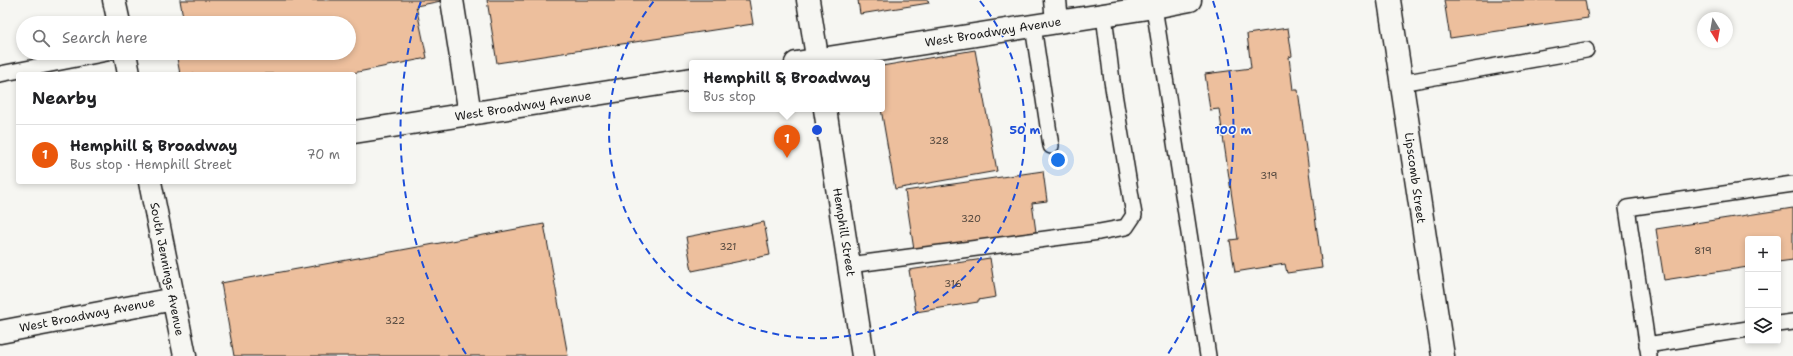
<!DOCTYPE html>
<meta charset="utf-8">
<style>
body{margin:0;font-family:"Shantell Sans",sans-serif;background:#f6f6f6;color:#202124}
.controls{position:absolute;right:12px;bottom:12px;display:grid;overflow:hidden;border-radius:4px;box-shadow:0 2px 6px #0003}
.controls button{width:36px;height:36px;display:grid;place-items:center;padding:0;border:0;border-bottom:1px solid #e0e0e0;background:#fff;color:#202124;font:20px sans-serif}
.compass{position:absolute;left:1697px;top:12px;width:36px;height:36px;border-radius:50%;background:#fff;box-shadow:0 2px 6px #0003;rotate:169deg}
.you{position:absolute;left:1058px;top:160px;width:14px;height:14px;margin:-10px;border:3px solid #fff;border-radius:50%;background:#1a73e8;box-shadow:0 0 0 6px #1a73e833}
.badge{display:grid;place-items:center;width:26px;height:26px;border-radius:50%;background:#ea580c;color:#fff;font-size:13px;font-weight:700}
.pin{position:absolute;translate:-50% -33px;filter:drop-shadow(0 1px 2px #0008)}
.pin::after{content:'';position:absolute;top:21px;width:14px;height:12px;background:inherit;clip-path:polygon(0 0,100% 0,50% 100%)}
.popup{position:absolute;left:689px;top:60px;width:196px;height:52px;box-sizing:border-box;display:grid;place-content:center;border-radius:4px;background:#fff;filter:drop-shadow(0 1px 3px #0005);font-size:13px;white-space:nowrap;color:#757577}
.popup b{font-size:15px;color:#202124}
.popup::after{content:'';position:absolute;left:50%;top:100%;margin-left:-8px;border:8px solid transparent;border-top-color:#fff}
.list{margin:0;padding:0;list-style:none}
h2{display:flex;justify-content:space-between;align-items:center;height:52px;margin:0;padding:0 16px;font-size:17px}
h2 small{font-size:13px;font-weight:400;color:#757577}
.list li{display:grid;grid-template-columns:26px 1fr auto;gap:12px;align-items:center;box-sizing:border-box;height:60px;padding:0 16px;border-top:1px solid #e0e0e0}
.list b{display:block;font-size:15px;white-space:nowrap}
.list p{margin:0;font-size:13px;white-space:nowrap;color:#757577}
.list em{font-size:13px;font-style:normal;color:#757577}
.icon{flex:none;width:22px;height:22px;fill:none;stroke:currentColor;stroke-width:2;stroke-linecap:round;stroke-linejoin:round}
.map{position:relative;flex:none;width:1793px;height:356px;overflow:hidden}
.search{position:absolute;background:#fff;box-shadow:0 2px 6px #0003;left:16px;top:16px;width:340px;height:44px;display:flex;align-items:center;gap:10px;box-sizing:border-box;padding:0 14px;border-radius:22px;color:#757577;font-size:15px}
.panel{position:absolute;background:#fff;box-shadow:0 2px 6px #0003;left:16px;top:72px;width:340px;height:112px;border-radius:4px}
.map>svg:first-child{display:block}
.building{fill:#edbf9d;stroke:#1c1c1c}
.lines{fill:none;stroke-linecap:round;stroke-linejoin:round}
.service-casing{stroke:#1c1c1c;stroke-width:18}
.minor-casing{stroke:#1c1c1c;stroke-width:25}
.tertiary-casing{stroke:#1c1c1c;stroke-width:25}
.service{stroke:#f6f6f2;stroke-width:15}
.minor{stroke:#f6f6f2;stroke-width:22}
.tertiary{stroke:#f6f6f2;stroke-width:22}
.ring{fill:none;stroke:#1d4ed8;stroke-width:2;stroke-dasharray:7 5}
.labels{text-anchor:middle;stroke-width:3;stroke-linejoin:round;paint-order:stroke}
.number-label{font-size:10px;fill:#50453c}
.street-label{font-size:12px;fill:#1c1c1c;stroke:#f6f6f2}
.centre{fill:#1d4ed8;stroke:#f6f6f2;stroke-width:2}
.ring-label{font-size:12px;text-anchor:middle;font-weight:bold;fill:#1d4ed8;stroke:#f6f6f2;stroke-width:3;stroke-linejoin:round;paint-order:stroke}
</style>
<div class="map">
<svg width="1793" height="356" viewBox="0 0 1793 356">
<rect width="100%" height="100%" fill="#f6f6f2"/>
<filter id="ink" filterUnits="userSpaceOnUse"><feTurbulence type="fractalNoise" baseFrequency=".025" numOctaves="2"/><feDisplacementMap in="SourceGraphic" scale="8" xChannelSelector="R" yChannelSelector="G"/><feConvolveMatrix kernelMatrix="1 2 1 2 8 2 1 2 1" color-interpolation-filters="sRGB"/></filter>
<g filter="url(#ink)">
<!-- building -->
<path class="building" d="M 180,0 L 441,0 L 441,1 L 416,6 L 427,58 L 348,74 L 180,74 L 176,53 L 349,53 L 349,23 L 184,23 Z
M 487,0 L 749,0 L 753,24 L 497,63 Z
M 858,0 L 928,0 L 929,3 L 860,14 Z
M 1444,0 L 1585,0 L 1588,18 L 1450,38 Z
M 1288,28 L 1292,56 L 1289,57 L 1293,90 L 1298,90 L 1322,268 L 1287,273 L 1285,264 L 1235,272 L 1230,240 L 1238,239 L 1219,109 L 1210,110 L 1205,74 L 1251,68 L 1247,34 Z
M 975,50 L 997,171 L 895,189 L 881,109 L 882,66 Z
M 1043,171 L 1047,201 L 1032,203 L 1036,232 L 914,250 L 905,191 Z
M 1793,208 L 1793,260 L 1778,262 L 1778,239 L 1748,239 L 1748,267 L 1664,280 L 1656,229 Z
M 764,222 L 770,255 L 692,271 L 686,237 Z
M 544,224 L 568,356 L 234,356 L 221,283 Z
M 990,258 L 996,297 L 978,300 L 978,302 L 916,312 L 909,270 Z"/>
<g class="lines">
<!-- service casing -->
<g class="service-casing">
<path id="service" d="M 1154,7 L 1208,356
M 1033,26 L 1051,146
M 0,74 L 107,53
M 1401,83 L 1586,50
M 849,265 L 1099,232 L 1126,227 L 1134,215 L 1112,81 L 1104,15
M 1778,324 L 1793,322
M 1647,345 L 1748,329
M 1649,356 L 1627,208 L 1793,184"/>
</g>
<!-- minor casing -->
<g class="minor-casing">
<path id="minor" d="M 452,0 L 470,114
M 1055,0 L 1057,22
M 1389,0 L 1443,356
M 796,63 L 1154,7 L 1190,0
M 354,132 L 692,79"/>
</g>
<!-- tertiary casing -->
<g class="tertiary-casing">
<path id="tertiary" d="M 114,0 L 119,23
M 808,0 L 818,63
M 125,53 L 129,74
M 825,109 L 863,356
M 150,182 L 185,356
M 0,332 L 174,299"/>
</g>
<!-- service -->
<use href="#service" class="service"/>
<!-- minor -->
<use href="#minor" class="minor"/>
<!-- tertiary -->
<use href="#tertiary" class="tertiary"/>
</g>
</g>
<!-- distance rings -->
<g class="ring">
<path d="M980 1A208 208 0 1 1 654 1"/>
<path d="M466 354A416 416 0 0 1 421 1M1213 1A416 416 0 0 1 1168 354"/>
</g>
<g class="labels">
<!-- number labels -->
<g class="number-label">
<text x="939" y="144">328</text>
<text x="1269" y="179">319</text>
<text x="971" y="222">320</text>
<text x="728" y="250">321</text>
<text x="1703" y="254">819</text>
<text x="953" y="287">316</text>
<text x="395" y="324">322</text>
</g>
<!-- street labels -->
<g class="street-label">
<text transform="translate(993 32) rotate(-9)" y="4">West Broadway Avenue</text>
<text transform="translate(523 106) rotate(-9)" y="4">West Broadway Avenue</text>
<text transform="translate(1415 178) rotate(82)" y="4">Lipscomb Street</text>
<text transform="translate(844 232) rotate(81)" y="4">Hemphill Street</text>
<text transform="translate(167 269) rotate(79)" y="4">South Jennings Avenue</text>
<text transform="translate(87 315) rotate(-11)" y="4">West Broadway Avenue</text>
</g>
</g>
<circle cx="817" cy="130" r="6" class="centre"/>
<g class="ring-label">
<text x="1025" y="134">50 m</text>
<text x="1233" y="134">100 m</text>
</g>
</svg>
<div class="controls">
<button>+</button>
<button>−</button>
<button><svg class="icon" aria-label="layers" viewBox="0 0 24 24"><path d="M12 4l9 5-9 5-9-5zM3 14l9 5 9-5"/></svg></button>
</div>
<svg class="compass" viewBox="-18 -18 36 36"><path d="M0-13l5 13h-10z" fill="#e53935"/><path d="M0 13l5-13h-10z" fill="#757577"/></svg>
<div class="you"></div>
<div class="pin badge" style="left:787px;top:158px">1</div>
<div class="popup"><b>Hemphill &amp; Broadway</b>Bus stop</div>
<div class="search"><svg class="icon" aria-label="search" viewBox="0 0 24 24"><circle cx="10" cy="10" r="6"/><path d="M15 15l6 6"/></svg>Search here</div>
<section class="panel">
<h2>Nearby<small></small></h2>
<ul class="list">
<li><span class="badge">1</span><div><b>Hemphill &amp; Broadway</b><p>Bus stop · Hemphill Street</p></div><em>70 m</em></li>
</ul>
</section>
</div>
